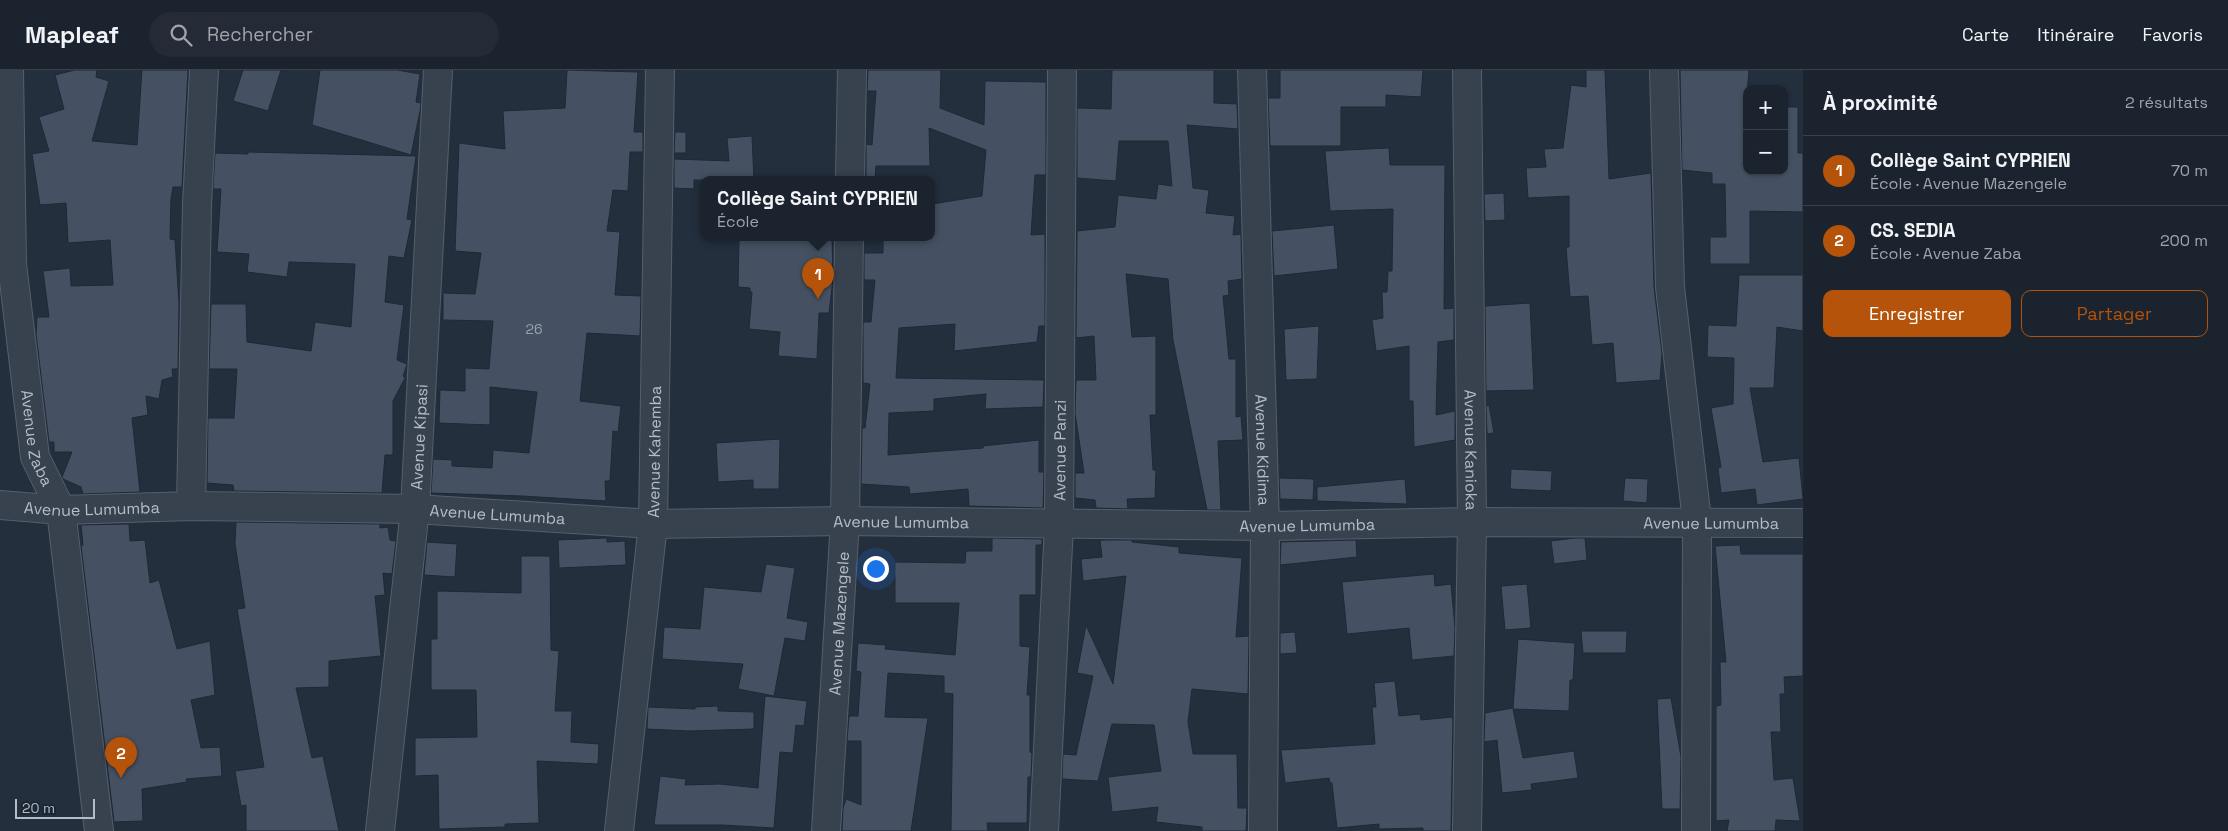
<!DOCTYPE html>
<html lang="fr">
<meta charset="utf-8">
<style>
body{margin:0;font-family:"Space Grotesk",sans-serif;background:#242b36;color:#f1f3f6}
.controls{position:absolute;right:15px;top:15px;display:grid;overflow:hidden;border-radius:10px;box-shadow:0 1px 4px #0004}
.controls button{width:45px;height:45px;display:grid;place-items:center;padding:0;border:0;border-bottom:1px solid #39404a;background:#1b232e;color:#f1f3f6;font:25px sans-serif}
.scale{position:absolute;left:15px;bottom:12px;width:80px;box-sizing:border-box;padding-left:5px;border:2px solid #b4bcc9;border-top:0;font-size:14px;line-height:18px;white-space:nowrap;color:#b4bcc9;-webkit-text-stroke:4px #1d2633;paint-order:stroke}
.you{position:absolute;left:875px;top:498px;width:18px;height:18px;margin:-12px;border:4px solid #fff;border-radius:50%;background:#1a73e8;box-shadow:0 0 0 8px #1a73e833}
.badge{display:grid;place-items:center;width:32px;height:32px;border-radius:50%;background:#b45309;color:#fff;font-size:16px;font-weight:700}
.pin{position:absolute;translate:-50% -41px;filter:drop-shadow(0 1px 2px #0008)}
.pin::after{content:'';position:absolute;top:26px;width:18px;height:15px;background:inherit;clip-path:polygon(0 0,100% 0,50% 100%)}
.popup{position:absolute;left:700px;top:106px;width:235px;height:65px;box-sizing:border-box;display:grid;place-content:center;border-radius:10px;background:#1b232e;filter:drop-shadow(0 1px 4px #0005);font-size:16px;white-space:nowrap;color:#a0a4aa}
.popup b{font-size:19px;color:#f1f3f6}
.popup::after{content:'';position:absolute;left:50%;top:100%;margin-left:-10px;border:10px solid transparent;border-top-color:#1b232e}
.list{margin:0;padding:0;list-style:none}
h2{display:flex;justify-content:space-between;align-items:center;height:65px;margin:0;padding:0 20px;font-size:21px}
h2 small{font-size:16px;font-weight:400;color:#a0a4aa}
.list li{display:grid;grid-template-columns:32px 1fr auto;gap:15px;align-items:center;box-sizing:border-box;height:70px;padding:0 20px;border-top:1px solid #39404a}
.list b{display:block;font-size:19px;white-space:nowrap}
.list p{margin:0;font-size:16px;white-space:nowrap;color:#a0a4aa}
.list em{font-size:16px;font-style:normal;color:#a0a4aa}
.actions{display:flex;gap:10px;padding:15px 20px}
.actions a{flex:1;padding:11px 0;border:1px solid #b45309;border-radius:10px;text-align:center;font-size:18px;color:#b45309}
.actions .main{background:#b45309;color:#fff}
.icon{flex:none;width:28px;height:28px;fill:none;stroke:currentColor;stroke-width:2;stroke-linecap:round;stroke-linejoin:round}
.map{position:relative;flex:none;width:1803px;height:761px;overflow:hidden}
header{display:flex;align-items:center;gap:30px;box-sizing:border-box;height:70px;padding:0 25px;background:#1b232e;border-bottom:1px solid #39404a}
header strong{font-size:24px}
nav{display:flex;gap:28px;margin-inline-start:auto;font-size:18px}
.search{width:350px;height:45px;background:#242b36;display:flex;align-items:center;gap:12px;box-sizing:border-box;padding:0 18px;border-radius:28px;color:#a0a4aa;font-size:19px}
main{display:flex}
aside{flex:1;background:#1b232e}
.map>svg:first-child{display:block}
.building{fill:#455162;stroke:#1f2835}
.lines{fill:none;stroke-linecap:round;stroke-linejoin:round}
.street-casing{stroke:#565f6c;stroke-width:30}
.street{stroke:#38414e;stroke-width:28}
.labels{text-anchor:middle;stroke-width:4;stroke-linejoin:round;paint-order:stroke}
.number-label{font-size:14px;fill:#98a1af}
.street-label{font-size:16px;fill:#b4bcc9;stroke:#1d2633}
</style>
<header>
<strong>Mapleaf</strong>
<div class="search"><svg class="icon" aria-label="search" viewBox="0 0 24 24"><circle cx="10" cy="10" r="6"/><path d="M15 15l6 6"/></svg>Rechercher</div>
<nav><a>Carte</a><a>Itinéraire</a><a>Favoris</a></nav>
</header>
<main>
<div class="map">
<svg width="1803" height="761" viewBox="0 0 1803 761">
<rect width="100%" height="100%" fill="#242f3e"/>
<!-- building -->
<path class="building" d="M 75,0 L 97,0 L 96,7 L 109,11 L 92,71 L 137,75 L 142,0 L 188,0 L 182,117 L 173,117 L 171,129 L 170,169 L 175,170 L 179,234 L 178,299 L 172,299 L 173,307 L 162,310 L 159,329 L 146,326 L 148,345 L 132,348 L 140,422 L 83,424 L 81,417 L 63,409 L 62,407 L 72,382 L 54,382 L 54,372 L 49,372 L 36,264 L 37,247 L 49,247 L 43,201 L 70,198 L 71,216 L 113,215 L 110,170 L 68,173 L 66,133 L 40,135 L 32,84 L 49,81 L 39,47 L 64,39 L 55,5 Z
M 243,0 L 281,0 L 268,41 L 233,31 Z
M 320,0 L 397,0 L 420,4 L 416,32 L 421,33 L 420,41 L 411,85 L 312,55 Z
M 567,0 L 638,2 L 634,62 L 643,62 L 643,82 L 630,82 L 628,121 L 613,120 L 607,161 L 620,162 L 615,225 L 641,226 L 640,266 L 587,263 L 580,331 L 621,336 L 618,362 L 613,361 L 610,411 L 605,411 L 606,431 L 522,426 L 431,423 L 433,389 L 452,390 L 452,396 L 492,398 L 493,380 L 529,383 L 537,322 L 490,317 L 490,355 L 439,353 L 440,320 L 465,321 L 465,298 L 489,299 L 493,251 L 443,250 L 443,223 L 475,224 L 481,183 L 455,181 L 459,73 L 505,79 L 503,41 L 565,38 Z
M 868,0 L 941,0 L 940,38 L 984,55 L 985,11 L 1046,12 L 1046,105 L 1035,105 L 1031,165 L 1045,164 L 1045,256 L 1039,256 L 1037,272 L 954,281 L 955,254 L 899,258 L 896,308 L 1044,310 L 1043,337 L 985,339 L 986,324 L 934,329 L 934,341 L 889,343 L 888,385 L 983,378 L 983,376 L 1039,370 L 1039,402 L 1044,402 L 1043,438 L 969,436 L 968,419 L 910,424 L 909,417 L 861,414 L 862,358 L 865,358 L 870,314 L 863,313 L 863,252 L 871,252 L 875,210 L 864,210 L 864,183 L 883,183 L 883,168 L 932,168 L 932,134 L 982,126 L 986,80 L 929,58 L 930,96 L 876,96 L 875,109 L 866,108 L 866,74 L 872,75 L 876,21 L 867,21 Z
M 1112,0 L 1214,0 L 1214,33 L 1237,34 L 1238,59 L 1187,55 L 1193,118 L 1209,120 L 1206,143 L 1235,146 L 1233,165 L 1241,164 L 1242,209 L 1228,211 L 1229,225 L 1223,226 L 1229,289 L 1236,289 L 1236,347 L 1241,346 L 1243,370 L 1218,371 L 1221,440 L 1207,440 L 1173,270 L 1168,209 L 1126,204 L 1132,267 L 1156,266 L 1156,345 L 1150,345 L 1153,400 L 1156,400 L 1155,428 L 1127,429 L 1128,439 L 1096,438 L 1095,430 L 1075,428 L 1075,403 L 1084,403 L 1075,343 L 1076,310 L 1096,310 L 1094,266 L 1076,268 L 1077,161 L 1115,157 L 1118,125 L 1156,129 L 1158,114 L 1172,116 L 1168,71 L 1119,71 L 1116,111 L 1077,108 L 1077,38 L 1111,39 Z
M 1280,0 L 1423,0 L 1421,27 L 1386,25 L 1386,37 L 1341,37 L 1341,76 L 1270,76 L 1268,28 L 1280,28 Z
M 1586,0 L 1605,0 L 1609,109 L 1651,103 L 1654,217 L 1662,283 L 1660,310 L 1616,313 L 1613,273 L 1592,275 L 1588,226 L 1570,227 L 1566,177 L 1569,177 L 1569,126 L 1528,128 L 1526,98 L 1546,97 L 1544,79 L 1563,78 L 1571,15 L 1586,17 Z
M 1680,0 L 1749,0 L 1746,37 L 1747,101 L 1784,101 L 1784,37 L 1798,37 L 1798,83 L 1803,83 L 1803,142 L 1750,141 L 1750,194 L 1710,194 L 1710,167 L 1726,167 L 1725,114 L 1712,114 L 1712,103 L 1682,100 Z
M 675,62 L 686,62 L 686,83 L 674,83 Z
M 752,66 L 754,110 L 694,110 L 694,119 L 674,118 L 674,89 L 729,91 L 727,68 Z
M 1389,78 L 1390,95 L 1445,95 L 1444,239 L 1454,238 L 1454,270 L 1438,272 L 1436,345 L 1455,341 L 1455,370 L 1414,377 L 1413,331 L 1409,331 L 1409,276 L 1376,281 L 1372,250 L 1383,248 L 1382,222 L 1387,222 L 1388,201 L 1392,201 L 1393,139 L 1330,141 L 1325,81 Z
M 248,82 L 416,86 L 407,149 L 412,150 L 404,188 L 389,186 L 385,232 L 404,235 L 397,290 L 407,294 L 403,306 L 405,308 L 393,331 L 393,385 L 385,385 L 382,423 L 234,421 L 233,415 L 207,413 L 208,348 L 234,348 L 237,299 L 209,299 L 211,234 L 246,234 L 247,272 L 311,281 L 315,252 L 351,257 L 355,194 L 289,192 L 287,207 L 247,202 L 249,184 L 217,182 L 221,119 L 213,119 L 215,83 L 248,84 Z
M 1504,123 L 1505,150 L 1485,151 L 1484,124 Z
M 1334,155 L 1338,199 L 1274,206 L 1272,161 Z
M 739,168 L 832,168 L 833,209 L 829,243 L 819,243 L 817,289 L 778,286 L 780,262 L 749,259 L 752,222 L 750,222 L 750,218 L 738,217 Z
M 1739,205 L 1803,205 L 1803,261 L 1777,257 L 1774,318 L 1750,318 L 1763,392 L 1799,388 L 1803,429 L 1757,435 L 1755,419 L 1721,423 L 1718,398 L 1721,397 L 1711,338 L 1733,334 L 1734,288 L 1707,287 L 1708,255 L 1736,256 Z
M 1530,233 L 1534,320 L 1486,321 L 1485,236 Z
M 1319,256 L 1317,309 L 1286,310 L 1284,259 Z
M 1489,335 L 1494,363 L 1487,364 L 1486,336 Z
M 780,369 L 779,419 L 753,419 L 753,410 L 718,412 L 716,373 Z
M 1511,399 L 1552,401 L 1551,421 L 1510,419 Z
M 1279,408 L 1314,409 L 1313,430 L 1280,429 Z
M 1625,408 L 1648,409 L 1647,433 L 1623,431 Z
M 1405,409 L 1407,434 L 1317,431 L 1317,417 Z
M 236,452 L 380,454 L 380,458 L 388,457 L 390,470 L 396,471 L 392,504 L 383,503 L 385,525 L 375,526 L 381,586 L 329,591 L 329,617 L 296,618 L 312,688 L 323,686 L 339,761 L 246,761 L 246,735 L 241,736 L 235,701 L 264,697 L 237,539 L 245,538 L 235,474 Z
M 129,454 L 130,471 L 145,470 L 150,513 L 159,510 L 177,579 L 210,571 L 215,625 L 191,630 L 201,678 L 220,677 L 222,706 L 186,709 L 187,712 L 142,719 L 143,751 L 114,752 L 81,476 L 83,475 L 81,455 Z
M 607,468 L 607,472 L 625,471 L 626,495 L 559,498 L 558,470 Z
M 992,468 L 1042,469 L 1042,475 L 1036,475 L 1036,525 L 1020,525 L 1020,576 L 1030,577 L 1027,625 L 1030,625 L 1030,682 L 1032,683 L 1031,707 L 1028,707 L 1027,753 L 987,753 L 988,761 L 951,761 L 953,624 L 944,623 L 944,606 L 888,603 L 885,647 L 928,648 L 911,761 L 842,761 L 843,738 L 846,729 L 861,735 L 861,671 L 847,671 L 849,646 L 858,646 L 861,602 L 856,601 L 858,573 L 886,575 L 885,579 L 955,585 L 959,533 L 895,533 L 895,492 L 965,493 L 966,481 L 992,481 Z
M 1576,468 L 1585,468 L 1587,490 L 1554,494 L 1551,471 Z
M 1100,470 L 1132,470 L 1132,472 L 1179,477 L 1179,483 L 1242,488 L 1236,567 L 1249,566 L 1248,624 L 1192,619 L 1188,652 L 1193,684 L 1237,684 L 1238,738 L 1247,738 L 1246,761 L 1202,761 L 1202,757 L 1156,752 L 1158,737 L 1112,742 L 1108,707 L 1161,701 L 1154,655 L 1112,654 L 1098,711 L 1062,709 L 1063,684 L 1076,685 L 1093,606 L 1077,603 L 1086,555 L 1113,614 L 1126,506 L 1083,511 L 1081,489 L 1102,487 Z
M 1356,470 L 1357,487 L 1280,495 L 1281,472 Z
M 427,472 L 457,474 L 455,507 L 424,505 Z
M 1740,475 L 1741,484 L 1803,484 L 1803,606 L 1784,607 L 1785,624 L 1780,624 L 1781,662 L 1771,662 L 1774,710 L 1793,708 L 1800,751 L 1776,750 L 1775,761 L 1727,761 L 1729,750 L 1716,751 L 1716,636 L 1721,635 L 1720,592 L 1726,592 L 1715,476 Z
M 521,486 L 550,486 L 551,580 L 559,581 L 555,641 L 572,641 L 571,672 L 599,674 L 598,694 L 537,691 L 539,753 L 505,754 L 505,757 L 439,759 L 438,705 L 415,706 L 415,668 L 477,667 L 476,620 L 431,620 L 431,569 L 437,569 L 437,521 L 521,523 Z
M 766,494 L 795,498 L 787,548 L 808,552 L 805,571 L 785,568 L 774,626 L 738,619 L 743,594 L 662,589 L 664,557 L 700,559 L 704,517 L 761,522 Z
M 1434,504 L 1435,516 L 1451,514 L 1455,558 L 1454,586 L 1412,590 L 1409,558 L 1347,564 L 1342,512 Z
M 1527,514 L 1531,558 L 1505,560 L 1501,516 Z
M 1581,561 L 1627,561 L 1626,583 L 1583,583 Z
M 1295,562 L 1297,583 L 1280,584 L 1280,563 Z
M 1518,569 L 1575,573 L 1573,610 L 1570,610 L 1569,641 L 1513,639 L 1523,688 L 1574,681 L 1578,708 L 1531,714 L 1532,720 L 1502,723 L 1497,670 L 1484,672 L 1485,643 L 1513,638 Z
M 1395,611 L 1399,646 L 1420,644 L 1421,650 L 1452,647 L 1453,650 L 1451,761 L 1423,761 L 1423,758 L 1379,759 L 1379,754 L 1337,758 L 1332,713 L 1330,713 L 1329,708 L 1285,713 L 1281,680 L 1375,674 L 1372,637 L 1376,637 L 1374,613 Z
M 765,626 L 807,631 L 804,656 L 796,655 L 793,683 L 780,682 L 774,758 L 723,755 L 654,755 L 660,706 L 686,709 L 685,715 L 720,714 L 758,718 Z
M 1671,628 L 1681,687 L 1680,739 L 1662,739 L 1657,629 Z
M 718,636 L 718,641 L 754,642 L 754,659 L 690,661 L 647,659 L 648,637 L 695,639 L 695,637 Z"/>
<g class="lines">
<!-- street casing -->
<g class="street-casing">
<g id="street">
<path id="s1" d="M 9,0 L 12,194 L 35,387 L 61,440 L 99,761"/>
<path id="s2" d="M 1252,0 L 1265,456 L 1263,761"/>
<path id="s3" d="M 1467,0 L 1472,452 L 1467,761"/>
<path d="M 1664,0 L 1670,217 L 1697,451 L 1696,761"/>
<path d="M 850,110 L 852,0"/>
<path id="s4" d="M 0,435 L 61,440 L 191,436 L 415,439 L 653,454 L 845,451 L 1265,456 L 1472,452 L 1803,453"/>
<path d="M 191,436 L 197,135 L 204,0"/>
<path id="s5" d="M 380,761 L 415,439 L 438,0"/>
<path id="s6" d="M 619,761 L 653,454 L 660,0"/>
<path id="s7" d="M 826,761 L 845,451 L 849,168"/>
<path id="s8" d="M 1044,761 L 1059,455 L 1062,0"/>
</g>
</g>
<!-- street -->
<use href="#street" class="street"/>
</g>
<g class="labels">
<!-- number labels -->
<g class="number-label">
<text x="534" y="264">26</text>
</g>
<!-- street labels -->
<g class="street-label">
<text dy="6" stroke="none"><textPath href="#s5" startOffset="396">Avenue Kipasi</textPath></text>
<text dy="6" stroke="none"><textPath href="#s1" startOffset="370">Avenue Zaba</textPath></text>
<text dy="6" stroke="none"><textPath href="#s2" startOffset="380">Avenue Kidima</textPath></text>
<text dy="6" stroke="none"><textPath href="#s6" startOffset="381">Avenue Kahemba</textPath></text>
<text dy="6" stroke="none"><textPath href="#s8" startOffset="381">Avenue Panzi</textPath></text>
<text dy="6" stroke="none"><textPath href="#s3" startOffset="380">Avenue Kanioka</textPath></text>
<text dy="6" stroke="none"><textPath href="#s4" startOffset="92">Avenue Lumumba</textPath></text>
<text dy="6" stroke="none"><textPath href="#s4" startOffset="498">Avenue Lumumba</textPath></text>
<text dy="6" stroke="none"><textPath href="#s4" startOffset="1712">Avenue Lumumba</textPath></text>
<text dy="6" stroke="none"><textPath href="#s4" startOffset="902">Avenue Lumumba</textPath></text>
<text dy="6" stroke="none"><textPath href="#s4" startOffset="1308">Avenue Lumumba</textPath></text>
<text dy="6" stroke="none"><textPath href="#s7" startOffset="208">Avenue Mazengele</textPath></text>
</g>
</g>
</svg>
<div class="controls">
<button>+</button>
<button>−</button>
</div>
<div class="scale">20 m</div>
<div class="you"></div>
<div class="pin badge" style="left:818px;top:229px">1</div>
<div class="popup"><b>Collège Saint CYPRIEN</b>École</div>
<div class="pin badge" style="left:121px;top:708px">2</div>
</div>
<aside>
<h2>À proximité<small>2 résultats</small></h2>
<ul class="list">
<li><span class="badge">1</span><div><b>Collège Saint CYPRIEN</b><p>École · Avenue Mazengele</p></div><em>70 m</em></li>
<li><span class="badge">2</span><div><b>CS. SEDIA</b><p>École · Avenue Zaba</p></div><em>200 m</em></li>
</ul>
<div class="actions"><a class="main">Enregistrer</a><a>Partager</a></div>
</aside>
</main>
